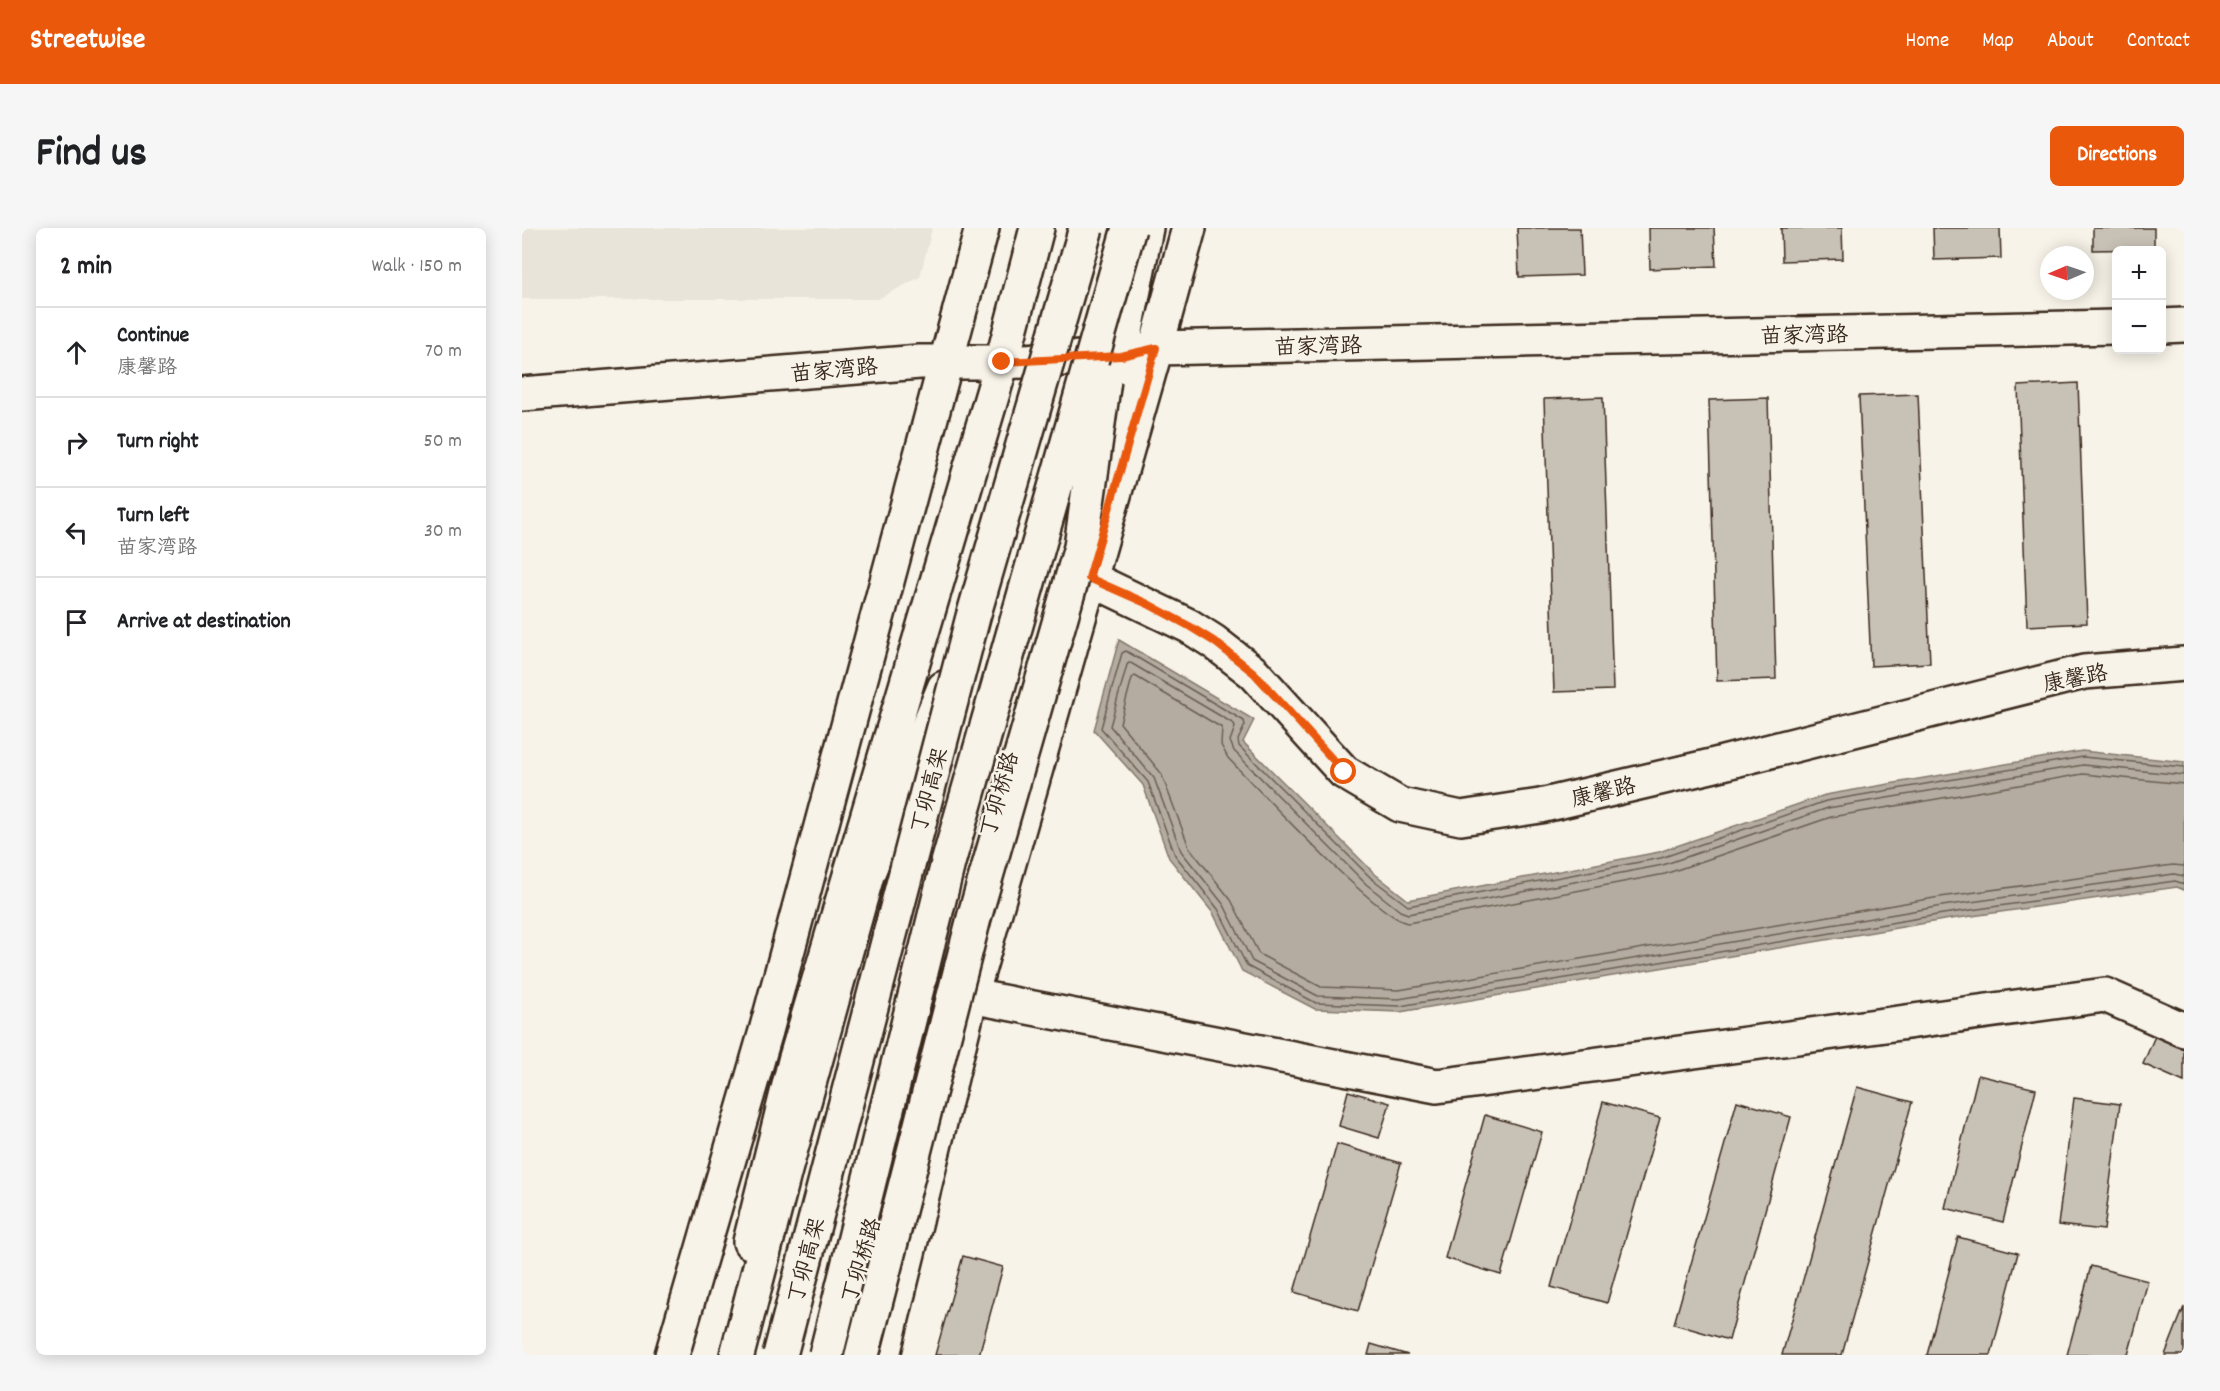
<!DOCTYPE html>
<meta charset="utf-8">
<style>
body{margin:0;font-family:Dekko,"LXGW WenKai TC",sans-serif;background:#f6f6f6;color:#202124}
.controls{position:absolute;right:18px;top:18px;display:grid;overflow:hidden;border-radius:9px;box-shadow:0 3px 15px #0003}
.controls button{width:54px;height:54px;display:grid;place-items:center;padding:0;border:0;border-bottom:2px solid #e0e0e0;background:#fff;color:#202124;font:30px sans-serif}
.compass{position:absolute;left:1518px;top:18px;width:54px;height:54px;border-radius:50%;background:#fff;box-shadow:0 3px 15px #0003;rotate:268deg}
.stop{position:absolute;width:18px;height:18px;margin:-14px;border:4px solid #ea580c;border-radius:50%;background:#fff}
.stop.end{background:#ea580c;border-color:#fff;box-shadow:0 2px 6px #0008}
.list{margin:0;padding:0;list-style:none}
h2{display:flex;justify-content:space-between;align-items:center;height:78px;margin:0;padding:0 24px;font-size:26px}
h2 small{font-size:20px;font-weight:400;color:#757577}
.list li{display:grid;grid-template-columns:39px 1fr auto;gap:18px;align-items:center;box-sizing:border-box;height:90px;padding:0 24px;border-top:2px solid #e0e0e0}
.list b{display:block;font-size:22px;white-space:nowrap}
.list p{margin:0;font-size:20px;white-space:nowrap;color:#757577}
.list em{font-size:20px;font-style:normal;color:#757577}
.icon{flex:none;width:33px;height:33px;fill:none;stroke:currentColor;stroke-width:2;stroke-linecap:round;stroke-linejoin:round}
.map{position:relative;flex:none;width:1662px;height:1127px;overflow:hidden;border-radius:9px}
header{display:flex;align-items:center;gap:36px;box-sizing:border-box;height:84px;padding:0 30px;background:#ea580c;color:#fff}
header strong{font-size:28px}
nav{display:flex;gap:33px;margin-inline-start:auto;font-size:21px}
.intro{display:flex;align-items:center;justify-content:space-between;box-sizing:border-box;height:144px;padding:0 36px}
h1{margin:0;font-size:42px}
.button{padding:15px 27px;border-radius:9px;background:#ea580c;color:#fff;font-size:21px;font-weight:700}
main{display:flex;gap:36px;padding:0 36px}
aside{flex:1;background:#fff;border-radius:9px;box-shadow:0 3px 15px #0003}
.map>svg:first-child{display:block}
.built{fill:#e9e4d9}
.water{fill:#b4aca0;stroke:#84786c;stroke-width:1.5}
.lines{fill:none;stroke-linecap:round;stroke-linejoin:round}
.shore{stroke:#6b5e52;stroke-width:1.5}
.building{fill:#c8c1b6;stroke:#3b2a1e;stroke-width:1.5}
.minor-casing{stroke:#3b2a1e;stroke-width:38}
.major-casing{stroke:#3b2a1e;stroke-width:38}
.highway-casing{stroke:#3b2a1e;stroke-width:38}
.minor{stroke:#f7f3e8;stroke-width:33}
.major{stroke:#f7f3e8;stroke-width:33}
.highway{stroke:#f7f3e8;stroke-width:33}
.highway-bridge-casing{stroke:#3b2a1e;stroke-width:38;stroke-linecap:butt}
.highway-bridge{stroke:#f7f3e8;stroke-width:33}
.route{stroke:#ea580c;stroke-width:8}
.labels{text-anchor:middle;stroke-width:5;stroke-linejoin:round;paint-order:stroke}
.street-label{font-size:22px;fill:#3b2a1e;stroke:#f7f3e8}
</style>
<header>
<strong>Streetwise</strong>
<nav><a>Home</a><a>Map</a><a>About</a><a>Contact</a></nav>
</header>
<div class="intro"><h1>Find us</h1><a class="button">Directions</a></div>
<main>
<aside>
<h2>2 min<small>Walk · 150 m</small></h2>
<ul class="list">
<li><svg class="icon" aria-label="ahead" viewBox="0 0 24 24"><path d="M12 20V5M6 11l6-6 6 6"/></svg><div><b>Continue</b><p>康馨路</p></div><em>70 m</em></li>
<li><svg class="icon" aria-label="right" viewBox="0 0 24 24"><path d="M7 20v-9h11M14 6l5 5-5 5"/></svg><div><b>Turn right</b></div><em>50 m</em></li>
<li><svg class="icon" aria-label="left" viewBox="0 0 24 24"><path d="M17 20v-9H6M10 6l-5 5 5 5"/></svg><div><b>Turn left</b><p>苗家湾路</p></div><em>30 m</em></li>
<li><svg class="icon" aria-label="arrive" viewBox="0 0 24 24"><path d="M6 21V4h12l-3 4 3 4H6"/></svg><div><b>Arrive at destination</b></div></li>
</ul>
</aside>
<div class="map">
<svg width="1662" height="1127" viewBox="0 0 1662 1127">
<rect width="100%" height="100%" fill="#f7f3e8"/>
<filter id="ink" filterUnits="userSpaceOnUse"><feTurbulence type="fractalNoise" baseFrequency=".0167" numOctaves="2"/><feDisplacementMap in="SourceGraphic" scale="12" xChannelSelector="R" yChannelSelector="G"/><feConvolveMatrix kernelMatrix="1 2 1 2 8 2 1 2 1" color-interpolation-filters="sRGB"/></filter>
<g filter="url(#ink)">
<!-- built -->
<path class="built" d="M 0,0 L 410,0 L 398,49 L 356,71 L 0,71 Z"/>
<!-- water -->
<path class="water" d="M 597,412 L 732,492 L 721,514 L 853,646 L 886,672 L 1137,624 L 1303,567 L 1560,523 L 1662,534 L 1662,662 L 1655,659 L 1422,692 L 878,784 L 793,781 L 720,743 L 691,685 L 647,630 L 621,557 L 572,502 Z"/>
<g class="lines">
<!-- shore -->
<path class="shore" d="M 1662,539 L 1561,529 L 1304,573 L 1139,630 L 886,678 L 849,650 L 717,518 L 716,512 L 723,497 L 722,493 L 604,423 L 600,425 L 579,500 L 626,554 L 653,627 L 696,681 L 725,738 L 794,775 L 878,778 L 1421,686 L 1653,653 L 1662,656
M 1662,547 L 1561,537 L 1306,580 L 1141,637 L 886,686 L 878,683 L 844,656 L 712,523 L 708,513 L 713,499 L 712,496 L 607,434 L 605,437 L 588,498 L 632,550 L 659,623 L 702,677 L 730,733 L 796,768 L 877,771 L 1420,678 L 1652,646 L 1662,648
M 1662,556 L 1561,546 L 1309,589 L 1143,646 L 886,695 C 855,690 735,560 706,530 L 699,517 L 700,500 L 613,448 L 610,450 L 598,495 L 639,545 L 667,619 L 709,672 L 737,726 L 799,759 L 877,762 L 1418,669 L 1651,637 L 1662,638"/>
</g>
<!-- building -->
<path class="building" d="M 995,0 L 1058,0 L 1060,47 L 997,49 Z
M 1127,0 L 1192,0 L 1194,38 L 1128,41 Z
M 1259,0 L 1320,0 L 1321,31 L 1260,33 Z
M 1411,0 L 1478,0 L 1479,30 L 1412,32 Z
M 1571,0 L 1632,0 L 1632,21 L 1571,22 Z
M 1556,155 L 1565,395 L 1505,398 L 1496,158 Z
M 1396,166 L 1408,435 L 1349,438 L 1337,168 Z
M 1081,169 L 1091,462 L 1032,464 L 1022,171 Z
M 1246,170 L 1254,451 L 1195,453 L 1187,172 Z
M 1633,808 L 1662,821 L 1662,854 L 1621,836 Z
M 1456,847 L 1514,861 L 1481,994 L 1423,980 Z
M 1335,859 L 1390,874 L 1320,1127 L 1260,1127 Z
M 826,863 L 868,875 L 857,910 L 817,898 Z
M 1552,870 L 1598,876 L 1582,1002 L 1536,997 Z
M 1215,873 L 1269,889 L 1207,1112 L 1152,1096 Z
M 1081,874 L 1138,890 L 1085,1075 L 1029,1059 Z
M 963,887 L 1020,904 L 979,1047 L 923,1030 Z
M 815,916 L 879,935 L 836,1083 L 772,1064 Z
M 1436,1009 L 1496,1025 L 1469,1127 L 1405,1127 Z
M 441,1028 L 481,1039 L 457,1127 L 413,1127 Z
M 1569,1038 L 1626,1053 L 1606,1127 L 1545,1127 Z
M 1662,1079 L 1662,1127 L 1643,1127 Z
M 849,1116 L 886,1127 L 846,1127 Z"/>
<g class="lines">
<!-- minor casing -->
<g class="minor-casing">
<path id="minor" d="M 1640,98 L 1662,97
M 0,166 L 398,134 L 480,134 L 599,128 L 634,120 L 1594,99
M 567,350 L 667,398 L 692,414 L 732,445 L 822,544 L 878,577 L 939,590 L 1018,578 L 1189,538 L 1562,444 L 1662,436
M 423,758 L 449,768 L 915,858 L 1583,767 L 1662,802
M 150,1127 L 244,803 L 460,0
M 361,1127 L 449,768 L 634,120 L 667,0"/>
</g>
<!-- major casing -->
<g class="major-casing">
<path id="major" d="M 583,186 L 599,128 L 624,0
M 359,965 L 406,811
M 228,1014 L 273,833 L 480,134 L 515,0"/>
</g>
<!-- highway casing -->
<g class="highway-casing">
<path id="highway" d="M 215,1127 L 263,942 L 345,647 L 422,460"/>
</g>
<!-- minor -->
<use href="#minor" class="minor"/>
<!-- major -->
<use href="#major" class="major"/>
<!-- highway -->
<use href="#highway" class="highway"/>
<!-- highway-bridge casing -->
<g class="highway-bridge-casing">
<path id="highway-bridge" d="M 258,1127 L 451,389 L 564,0
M 304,1127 L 426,635 L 607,0
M 340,1127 L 452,690 L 559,319 L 582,152"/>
</g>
<!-- highway-bridge -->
<use href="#highway-bridge" class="highway-bridge"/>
</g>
</g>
<g class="lines" filter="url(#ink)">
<!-- route -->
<path class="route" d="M 480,134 L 599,128 L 634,120 L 567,350 L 626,376 L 667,398 L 693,414 L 732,445 L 822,544"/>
</g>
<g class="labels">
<!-- street labels -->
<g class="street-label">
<text transform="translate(1282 106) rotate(-1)" y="8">苗家湾路</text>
<text transform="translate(796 117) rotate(-1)" y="8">苗家湾路</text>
<text transform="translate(312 141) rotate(-5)" y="8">苗家湾路</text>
<text transform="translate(1553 449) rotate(-11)" y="8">康馨路</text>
<text transform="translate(406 562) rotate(-75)" y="8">丁卯高架</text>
<text transform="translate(1081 563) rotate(-13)" y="8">康馨路</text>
<text transform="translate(476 566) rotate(-74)" y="8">丁卯桥路</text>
<text transform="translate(283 1032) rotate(-75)" y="8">丁卯高架</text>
<text transform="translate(338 1032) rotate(-73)" y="8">丁卯桥路</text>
</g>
</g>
</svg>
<div class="controls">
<button>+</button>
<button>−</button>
</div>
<svg class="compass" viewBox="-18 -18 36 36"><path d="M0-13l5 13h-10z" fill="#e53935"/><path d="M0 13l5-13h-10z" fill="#757577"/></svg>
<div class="stop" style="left:822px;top:544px"></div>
<div class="stop end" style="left:480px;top:134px"></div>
</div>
</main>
